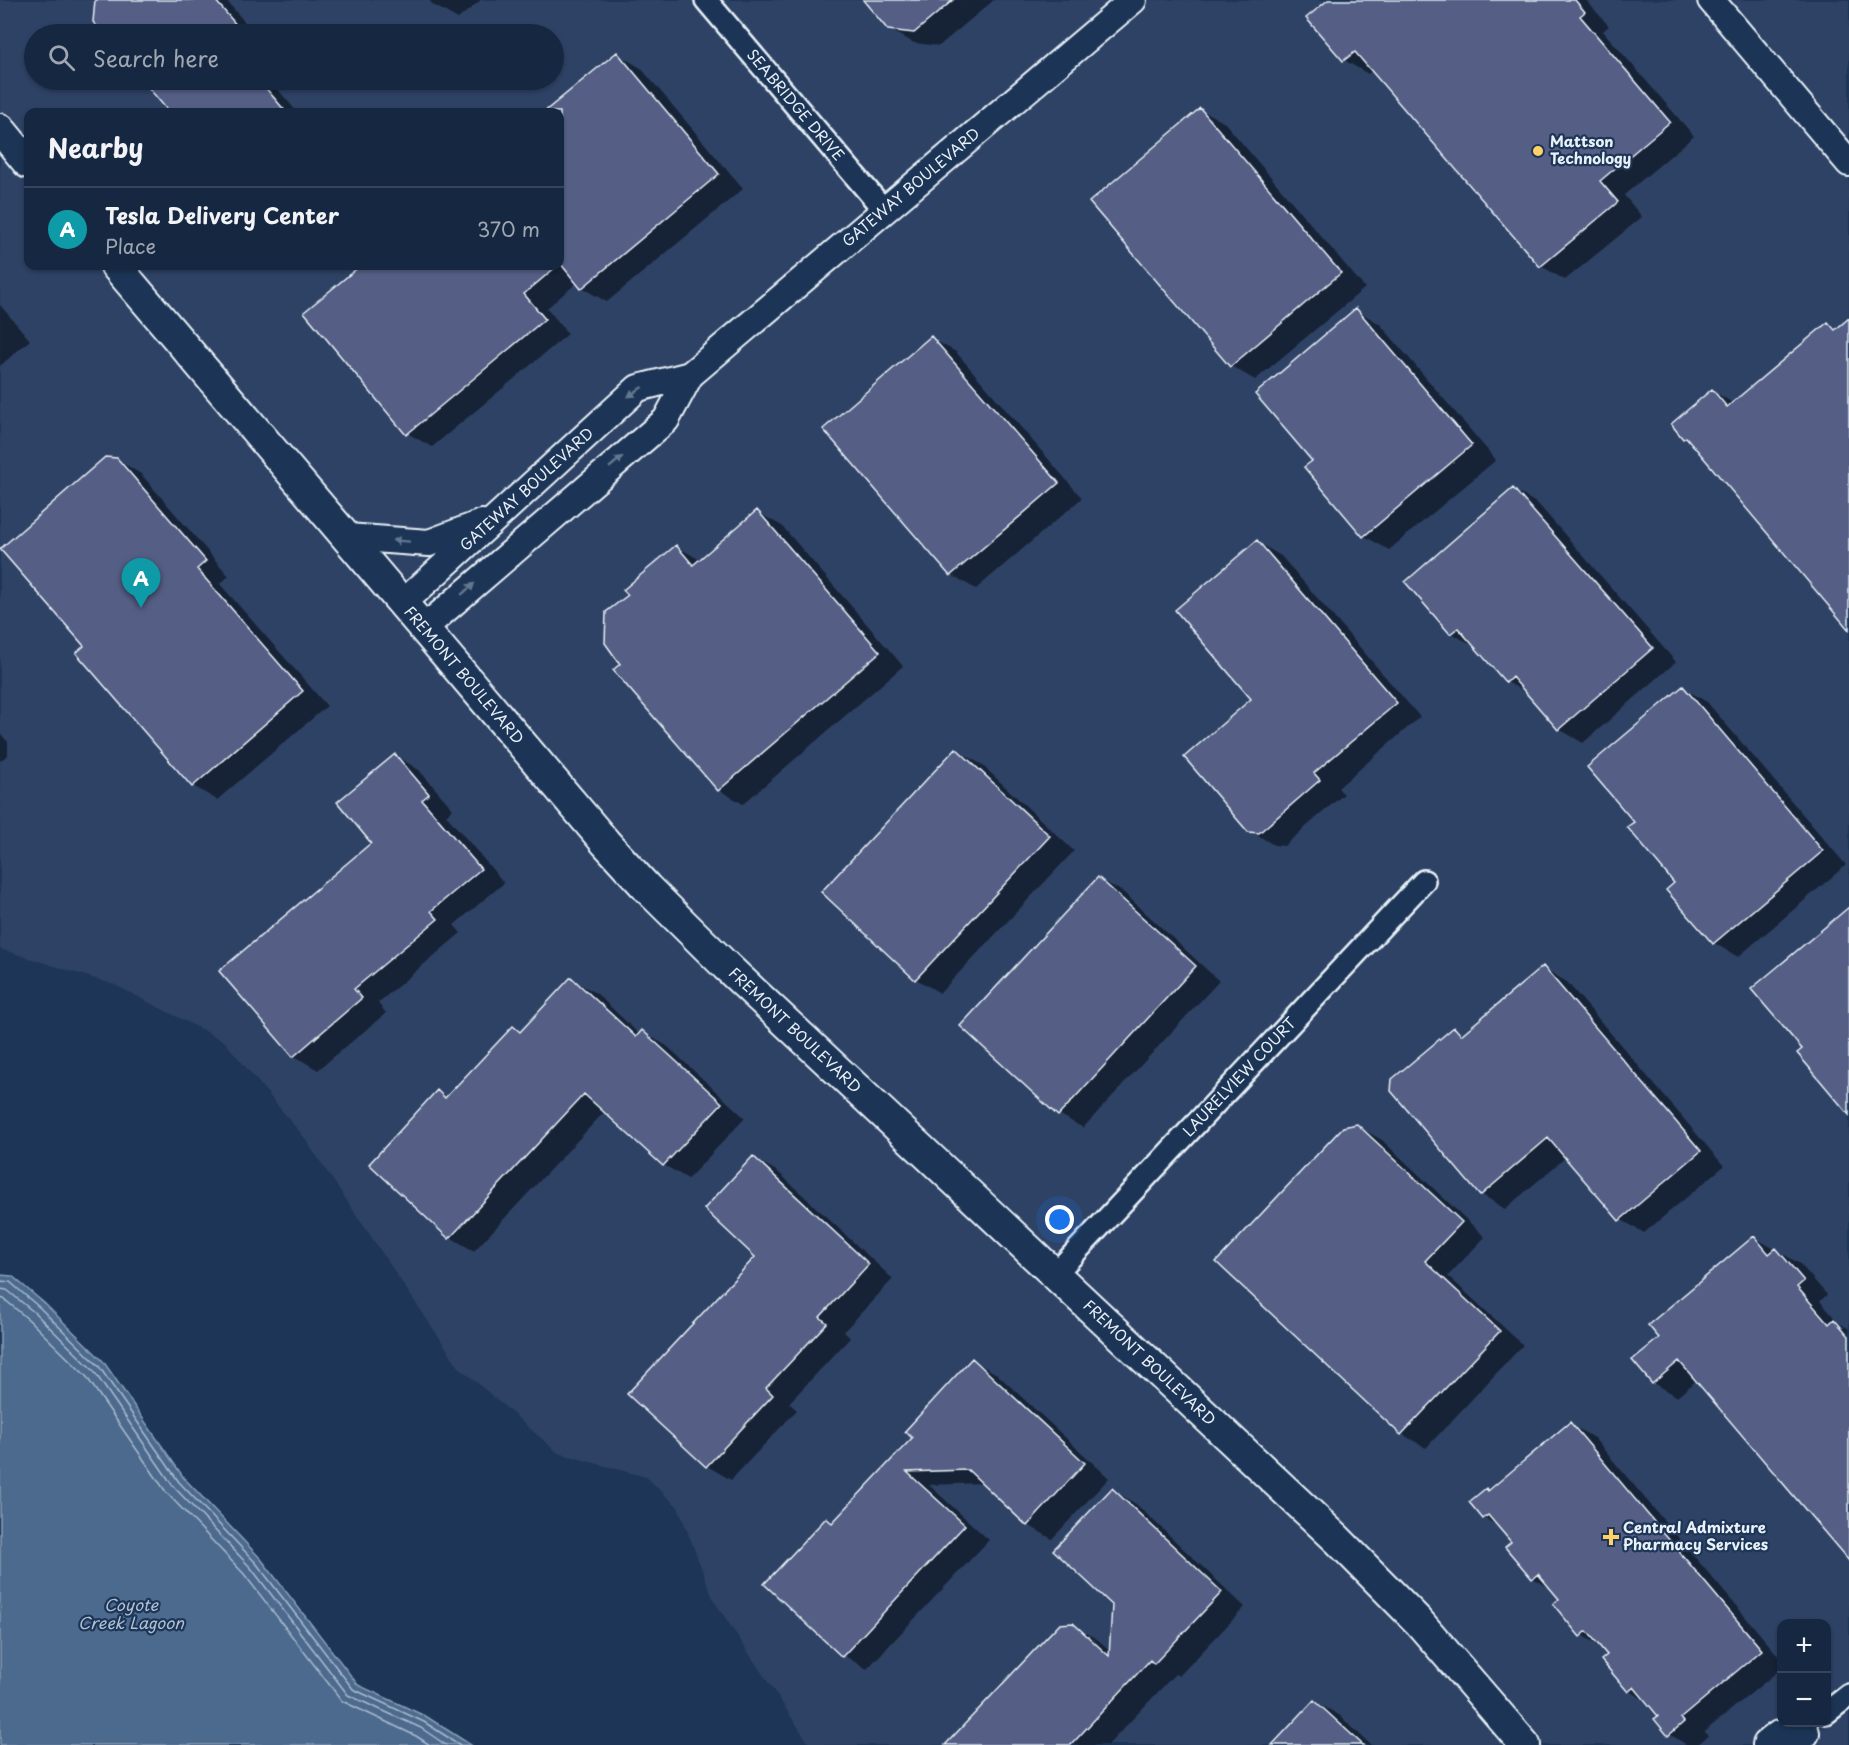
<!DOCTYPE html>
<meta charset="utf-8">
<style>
body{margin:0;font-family:"Playpen Sans",sans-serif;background:#23344c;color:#f1f3f6}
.controls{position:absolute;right:18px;bottom:18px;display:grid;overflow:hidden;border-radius:12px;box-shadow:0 2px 4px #0004}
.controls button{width:54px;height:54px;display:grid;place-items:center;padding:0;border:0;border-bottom:2px solid #35445a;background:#162841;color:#f1f3f6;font:30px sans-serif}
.you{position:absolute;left:1060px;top:1220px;width:21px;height:21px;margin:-15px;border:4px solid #fff;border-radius:50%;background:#1a73e8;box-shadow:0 0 0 9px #1a73e833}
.badge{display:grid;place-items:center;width:39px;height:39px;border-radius:50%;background:#8c9099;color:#fff;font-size:20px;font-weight:700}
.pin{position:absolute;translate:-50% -50px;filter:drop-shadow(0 2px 3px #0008)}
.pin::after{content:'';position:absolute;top:32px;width:21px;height:18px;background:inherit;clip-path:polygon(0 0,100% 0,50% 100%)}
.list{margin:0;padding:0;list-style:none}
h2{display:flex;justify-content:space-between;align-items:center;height:78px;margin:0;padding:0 24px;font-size:26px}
h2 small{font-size:20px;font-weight:400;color:#9ea6b1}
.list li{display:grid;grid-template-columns:39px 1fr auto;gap:18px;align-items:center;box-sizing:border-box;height:84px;padding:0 24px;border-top:2px solid #35445a}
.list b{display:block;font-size:22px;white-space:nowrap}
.list p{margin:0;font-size:20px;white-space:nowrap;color:#9ea6b1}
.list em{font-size:20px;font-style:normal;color:#9ea6b1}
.icon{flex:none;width:33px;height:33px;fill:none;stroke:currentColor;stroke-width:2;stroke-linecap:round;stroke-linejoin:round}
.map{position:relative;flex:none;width:1849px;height:1745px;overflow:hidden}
.search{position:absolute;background:#162841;box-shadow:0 2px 4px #0004;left:24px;top:24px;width:540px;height:66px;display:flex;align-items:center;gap:15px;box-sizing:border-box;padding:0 21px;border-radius:33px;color:#9ea6b1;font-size:22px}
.panel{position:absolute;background:#162841;box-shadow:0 2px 4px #0004;left:24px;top:108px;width:540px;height:162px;border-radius:12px}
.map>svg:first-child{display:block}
.built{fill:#2e4265;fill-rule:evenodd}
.water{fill:#4c6a8e;stroke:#8aa0b8;stroke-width:1.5}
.shadow{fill:#0007}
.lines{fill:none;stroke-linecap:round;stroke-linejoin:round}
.shore{stroke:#aabbce;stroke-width:1.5}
.building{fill:#545f86;stroke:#e8f1f8;stroke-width:1.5}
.minor-casing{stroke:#e8f1f8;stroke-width:26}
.tertiary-casing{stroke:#e8f1f8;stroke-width:30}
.secondary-casing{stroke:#e8f1f8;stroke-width:34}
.minor{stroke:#1d3557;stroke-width:21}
.tertiary{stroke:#1d3557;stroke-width:26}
.secondary{stroke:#1d3557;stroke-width:30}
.oneway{fill:#64778f}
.poi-dot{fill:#ffd166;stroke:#1d3557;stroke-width:2}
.labels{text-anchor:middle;stroke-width:4.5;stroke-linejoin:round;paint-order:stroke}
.street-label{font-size:15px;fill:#e8f1f8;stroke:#1d3557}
.poi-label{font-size:15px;font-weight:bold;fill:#e8f1f8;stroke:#1d3557;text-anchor:start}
.water-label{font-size:16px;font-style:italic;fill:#b1c2d3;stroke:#1d3557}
</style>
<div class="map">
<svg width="1849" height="1745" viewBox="0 0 1849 1745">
<rect width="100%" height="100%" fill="#1d3557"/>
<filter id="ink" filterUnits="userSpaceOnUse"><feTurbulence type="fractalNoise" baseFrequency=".0167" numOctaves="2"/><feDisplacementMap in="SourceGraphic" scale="12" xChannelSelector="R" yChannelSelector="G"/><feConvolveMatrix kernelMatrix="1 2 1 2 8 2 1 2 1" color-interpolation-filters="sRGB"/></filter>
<g filter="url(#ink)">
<!-- built -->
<path class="built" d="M 0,0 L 1849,0 L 1849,1745 L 810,1745 L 714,1601 L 678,1507 L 646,1477 L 558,1453 L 459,1367 L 303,1136 L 224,1041 L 115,985 L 0,949 ZM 34,34 L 554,34 L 554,80 L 34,80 ZM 28,112 L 560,112 L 560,266 L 28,266 ZM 1782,1624 L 1826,1624 L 1826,1722 L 1782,1722 Z"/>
<!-- water -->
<path class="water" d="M 0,1275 L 12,1276 L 44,1303 L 103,1361 L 184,1478 L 261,1559 L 358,1685 L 427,1717 L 471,1745 L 0,1745 Z"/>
<!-- shadow -->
<path class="shadow" d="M 96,0 L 226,0 L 255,34 L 106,34 L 95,22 Z
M 429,0 L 481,0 L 458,19 L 433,5 Z
M 865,0 L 994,0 L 939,46 L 914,43 L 889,29 Z
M 1330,0 L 1586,0 L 1609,26 L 1603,31 L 1694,136 L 1624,195 L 1642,217 L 1565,280 L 1541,266 L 1373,70 L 1368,74 L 1344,60 Z
M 617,54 L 641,68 L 743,189 L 607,302 L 582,288 L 578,282 L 547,308 L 568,334 L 432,447 L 407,433 L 306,313 L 362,266 L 560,266 L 560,112 L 546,112 Z
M 143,80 L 270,80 L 297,112 L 171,112 Z
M 1200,109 L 1225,123 L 1365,288 L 1255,380 L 1231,366 Z
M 0,305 L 30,340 L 0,366 Z
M 1356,310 L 1380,324 L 1496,460 L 1389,550 L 1364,536 Z
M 1828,323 L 1838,329 L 1849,328 L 1849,628 L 1692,443 L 1684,438 L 1713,391 L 1733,403 Z
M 931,338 L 956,352 L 1082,498 L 976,589 L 951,575 L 825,429 Z
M 116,459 L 141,474 L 229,576 L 220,584 L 327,706 L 217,800 L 193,786 L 86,646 Z
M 1514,490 L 1538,504 L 1676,662 L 1583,743 L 1559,729 L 1530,695 L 1507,682 L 1476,647 L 1451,633 Z
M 757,512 L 782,526 L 903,666 L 743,804 L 719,790 L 622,664 L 631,595 L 676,546 L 700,560 Z
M 1257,542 L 1281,556 L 1420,717 L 1338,788 L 1344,794 L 1284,846 L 1274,845 L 1249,830 Z
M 1683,688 L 1707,702 L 1846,865 L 1738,957 L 1714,943 L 1636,822 Z
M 0,733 L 8,742 L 8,755 L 0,761 Z
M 957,750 L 981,764 L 1074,851 L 940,993 L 916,979 Z
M 395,755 L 419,770 L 453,809 L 446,815 L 504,883 L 454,925 L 461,933 L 378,1003 L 386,1013 L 318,1070 L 294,1056 L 373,843 Z
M 1098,878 L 1123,892 L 1219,981 L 1083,1128 L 1059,1114 Z
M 1543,968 L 1567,982 L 1724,1166 L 1644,1233 L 1620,1219 L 1566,1157 L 1505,1209 L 1481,1194 L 1454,1029 L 1464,1034 Z
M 571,979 L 596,993 L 640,1035 L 643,1032 L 667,1046 L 745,1118 L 688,1179 L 664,1165 L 605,1111 L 474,1251 L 450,1237 L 437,1092 L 447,1098 L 513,1028 L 522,1033 Z
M 1357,1126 L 1382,1140 L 1485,1237 L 1448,1276 L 1523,1345 L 1426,1448 L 1402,1434 Z
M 754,1158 L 778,1172 L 893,1279 L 844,1331 L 850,1338 L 789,1403 L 797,1410 L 731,1480 L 707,1466 L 757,1257 Z
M 1754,1237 L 1800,1264 L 1827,1295 L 1820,1301 L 1839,1323 L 1849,1329 L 1849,1559 L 1697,1380 L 1677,1397 L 1653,1383 L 1661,1338 Z
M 972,1360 L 997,1374 L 1109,1478 L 1052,1539 L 1028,1525 L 984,1483 L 929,1485 L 989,1540 L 867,1669 L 843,1655 L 833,1524 L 914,1438 Z
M 1570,1424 L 1594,1438 L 1782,1660 L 1782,1668 L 1704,1732 L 1708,1736 L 1697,1745 L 1687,1745 L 1669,1734 L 1660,1716 L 1649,1703 L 1629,1691 L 1603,1660 L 1609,1656 L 1602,1647 L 1581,1635 L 1561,1599 L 1553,1590 L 1533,1578 L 1507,1547 L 1513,1542 L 1501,1528 L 1484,1518 L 1471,1503 L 1489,1492 Z
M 1112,1490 L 1136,1504 L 1245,1607 L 1179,1676 L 1175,1674 L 1108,1745 L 947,1745 L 1072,1625 L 1097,1639 L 1111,1651 L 1113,1604 Z
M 1314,1701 L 1339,1715 L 1371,1745 L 1274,1745 Z"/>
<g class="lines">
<!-- shore -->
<path class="shore" d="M 0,1281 L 10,1282 L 40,1308 L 98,1365 L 179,1482 L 256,1563 L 353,1689 L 424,1722 L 460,1745
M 0,1289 L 7,1290 L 35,1313 L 93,1370 L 173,1486 L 251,1568 L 348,1695 L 421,1728 L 446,1745
M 0,1298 L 4,1299 L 29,1320 L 86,1376 L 166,1492 L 244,1574 L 342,1701 L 416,1736 L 430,1745"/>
</g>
<!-- building -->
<path class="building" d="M 95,0 L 215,0 L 244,34 L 104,34 L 93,22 Z
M 863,0 L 953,0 L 914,33 L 888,30 Z
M 1328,0 L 1575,0 L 1585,12 L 1580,16 L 1670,122 L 1600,181 L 1618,202 L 1540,267 L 1355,52 L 1343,61 L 1306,18 Z
M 617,52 L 719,174 L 581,289 L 560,263 L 560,112 L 544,112 Z
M 142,80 L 259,80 L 286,112 L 169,112 Z
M 1200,108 L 1341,273 L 1230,367 L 1089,202 Z
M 360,266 L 557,266 L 524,294 L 545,319 L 406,435 L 304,312 Z
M 1356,308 L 1472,445 L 1363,537 L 1304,467 L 1312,461 L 1255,394 Z
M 1849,318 L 1849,630 L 1686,437 L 1683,439 L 1671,424 L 1712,389 L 1727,407 L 1828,322 L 1835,330 Z
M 931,336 L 1059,483 L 950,576 L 823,429 Z
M 105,457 L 117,458 L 206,561 L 197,569 L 303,691 L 192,787 L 76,653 L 84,646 L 0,549 Z
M 1513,488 L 1653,648 L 1558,730 L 1512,677 L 1506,683 L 1458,628 L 1450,634 L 1405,582 Z
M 757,510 L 880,652 L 718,791 L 613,670 L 620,664 L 605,643 L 606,612 L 628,595 L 623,590 L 676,545 L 693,565 Z
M 1257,540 L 1397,703 L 1314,773 L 1320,780 L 1259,833 L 1248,832 L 1184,757 L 1251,699 L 1175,610 Z
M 1683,686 L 1823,851 L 1713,944 L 1666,890 L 1674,883 L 1627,827 L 1634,822 L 1587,767 Z
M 956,748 L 1050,836 L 915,980 L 821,892 Z
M 395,754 L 429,794 L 422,800 L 481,869 L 431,911 L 438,919 L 354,989 L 362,998 L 293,1057 L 219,971 L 371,843 L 337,802 Z
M 1098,877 L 1196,966 L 1058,1116 L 960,1026 Z
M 1849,907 L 1849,1115 L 1797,1053 L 1802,1049 L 1751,989 Z
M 1543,966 L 1701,1151 L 1619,1221 L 1548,1138 L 1480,1196 L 1391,1091 L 1392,1079 L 1454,1027 L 1461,1035 Z
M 571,977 L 636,1037 L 642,1030 L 722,1103 L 663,1166 L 584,1094 L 449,1239 L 369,1164 L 437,1090 L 445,1098 L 513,1026 L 520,1032 Z
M 1357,1124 L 1462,1222 L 1425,1261 L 1500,1331 L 1401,1435 L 1216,1262 L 1343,1127 Z
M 753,1156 L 869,1264 L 820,1317 L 827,1323 L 766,1388 L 773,1395 L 706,1467 L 627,1394 L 755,1257 L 704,1209 Z
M 1754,1236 L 1769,1254 L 1776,1248 L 1804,1281 L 1797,1287 L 1829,1324 L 1834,1319 L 1849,1336 L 1849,1561 L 1679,1361 L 1652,1384 L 1632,1360 L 1659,1338 L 1648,1325 Z
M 972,1358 L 1085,1463 L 1027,1526 L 968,1470 L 907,1472 L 965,1525 L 842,1657 L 764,1584 L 826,1518 L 832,1523 L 912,1438 L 905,1431 Z
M 1570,1422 L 1762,1650 L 1681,1718 L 1684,1722 L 1668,1736 L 1654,1719 L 1658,1716 L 1634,1687 L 1628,1692 L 1601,1660 L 1607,1655 L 1587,1631 L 1580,1637 L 1553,1604 L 1559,1599 L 1538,1574 L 1532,1579 L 1505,1547 L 1511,1542 L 1488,1515 L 1483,1519 L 1469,1502 L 1486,1488 L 1488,1491 Z
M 1112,1488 L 1222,1592 L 1154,1664 L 1150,1660 L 1071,1745 L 945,1745 L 1059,1624 L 1073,1623 L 1109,1656 L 1112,1605 L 1053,1550 Z
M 1314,1700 L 1363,1745 L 1272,1745 Z"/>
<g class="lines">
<!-- minor casing -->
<g class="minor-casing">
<g id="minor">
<path id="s1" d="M 706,0 L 884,210"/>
<path id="s2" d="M 1055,1274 L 1424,881"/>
<path d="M 1826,1713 L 1849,1695"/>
</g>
</g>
<!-- tertiary casing -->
<g class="tertiary-casing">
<g id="tertiary">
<path d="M 1711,0 L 1849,163"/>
<path d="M 347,537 L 429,543 L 482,523"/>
<path id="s3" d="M 403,603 L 638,388 L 690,375"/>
<path id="s4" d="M 424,628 L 666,420 L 690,375 L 1133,0"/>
</g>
</g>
<!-- secondary casing -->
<g class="secondary-casing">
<g id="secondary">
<path d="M 0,129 L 28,163"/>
<path id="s5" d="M 116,266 L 606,843 L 647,888 L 726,966 L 1338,1540 L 1419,1622 L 1525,1745"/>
<path d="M 1768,1745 L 1779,1736 L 1804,1733"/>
</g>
</g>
<!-- minor -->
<use href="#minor" class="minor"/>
<!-- tertiary -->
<use href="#tertiary" class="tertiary"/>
<!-- secondary -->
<use href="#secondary" class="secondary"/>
</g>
<!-- one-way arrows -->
<defs><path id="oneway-solid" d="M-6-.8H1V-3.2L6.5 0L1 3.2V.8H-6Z" transform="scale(1.5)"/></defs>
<g class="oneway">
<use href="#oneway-solid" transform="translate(635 392) rotate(146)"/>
<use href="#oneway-solid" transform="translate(616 462) rotate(-40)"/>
<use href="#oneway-solid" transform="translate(401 541) rotate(-176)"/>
<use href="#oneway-solid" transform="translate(468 589) rotate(-41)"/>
</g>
</g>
<!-- markers -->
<g class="poi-dot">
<circle cx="1538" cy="151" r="6"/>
<path d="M1608 1528h6v6h6v6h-6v6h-6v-6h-6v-6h6z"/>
</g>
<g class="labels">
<!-- street labels -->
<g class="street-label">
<text dy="5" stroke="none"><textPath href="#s1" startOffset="138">SEABRIDGE DRIVE</textPath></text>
<text dy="5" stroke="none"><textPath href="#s4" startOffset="660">GATEWAY BOULEVARD</textPath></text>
<text dy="5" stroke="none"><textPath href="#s3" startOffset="168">GATEWAY BOULEVARD</textPath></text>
<text dy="5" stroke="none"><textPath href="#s5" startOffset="537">FREMONT BOULEVARD</textPath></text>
<text dy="5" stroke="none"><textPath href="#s5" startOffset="1023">FREMONT BOULEVARD</textPath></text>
<text dy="5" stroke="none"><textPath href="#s2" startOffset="270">LAURELVIEW COURT</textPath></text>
<text dy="5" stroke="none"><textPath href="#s5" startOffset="1509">FREMONT BOULEVARD</textPath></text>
</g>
<!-- poi labels -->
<g class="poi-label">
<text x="1550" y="147">Mattson<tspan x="1550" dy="17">Technology</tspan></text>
<text x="1623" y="1533">Central Admixture<tspan x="1623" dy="17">Pharmacy Services</tspan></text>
</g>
<!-- water labels -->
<g class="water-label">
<text x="131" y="1611">Coyote<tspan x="131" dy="18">Creek Lagoon</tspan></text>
</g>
</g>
</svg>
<div class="controls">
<button>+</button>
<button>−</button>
</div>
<div class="you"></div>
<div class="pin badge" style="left:141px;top:608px;background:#0f9aa8">A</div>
<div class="search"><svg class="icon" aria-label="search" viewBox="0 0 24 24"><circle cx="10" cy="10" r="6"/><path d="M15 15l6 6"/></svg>Search here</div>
<section class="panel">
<h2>Nearby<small></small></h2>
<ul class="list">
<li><span class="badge" style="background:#0f9aa8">A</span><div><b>Tesla Delivery Center</b><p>Place</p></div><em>370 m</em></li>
</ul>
</section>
</div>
